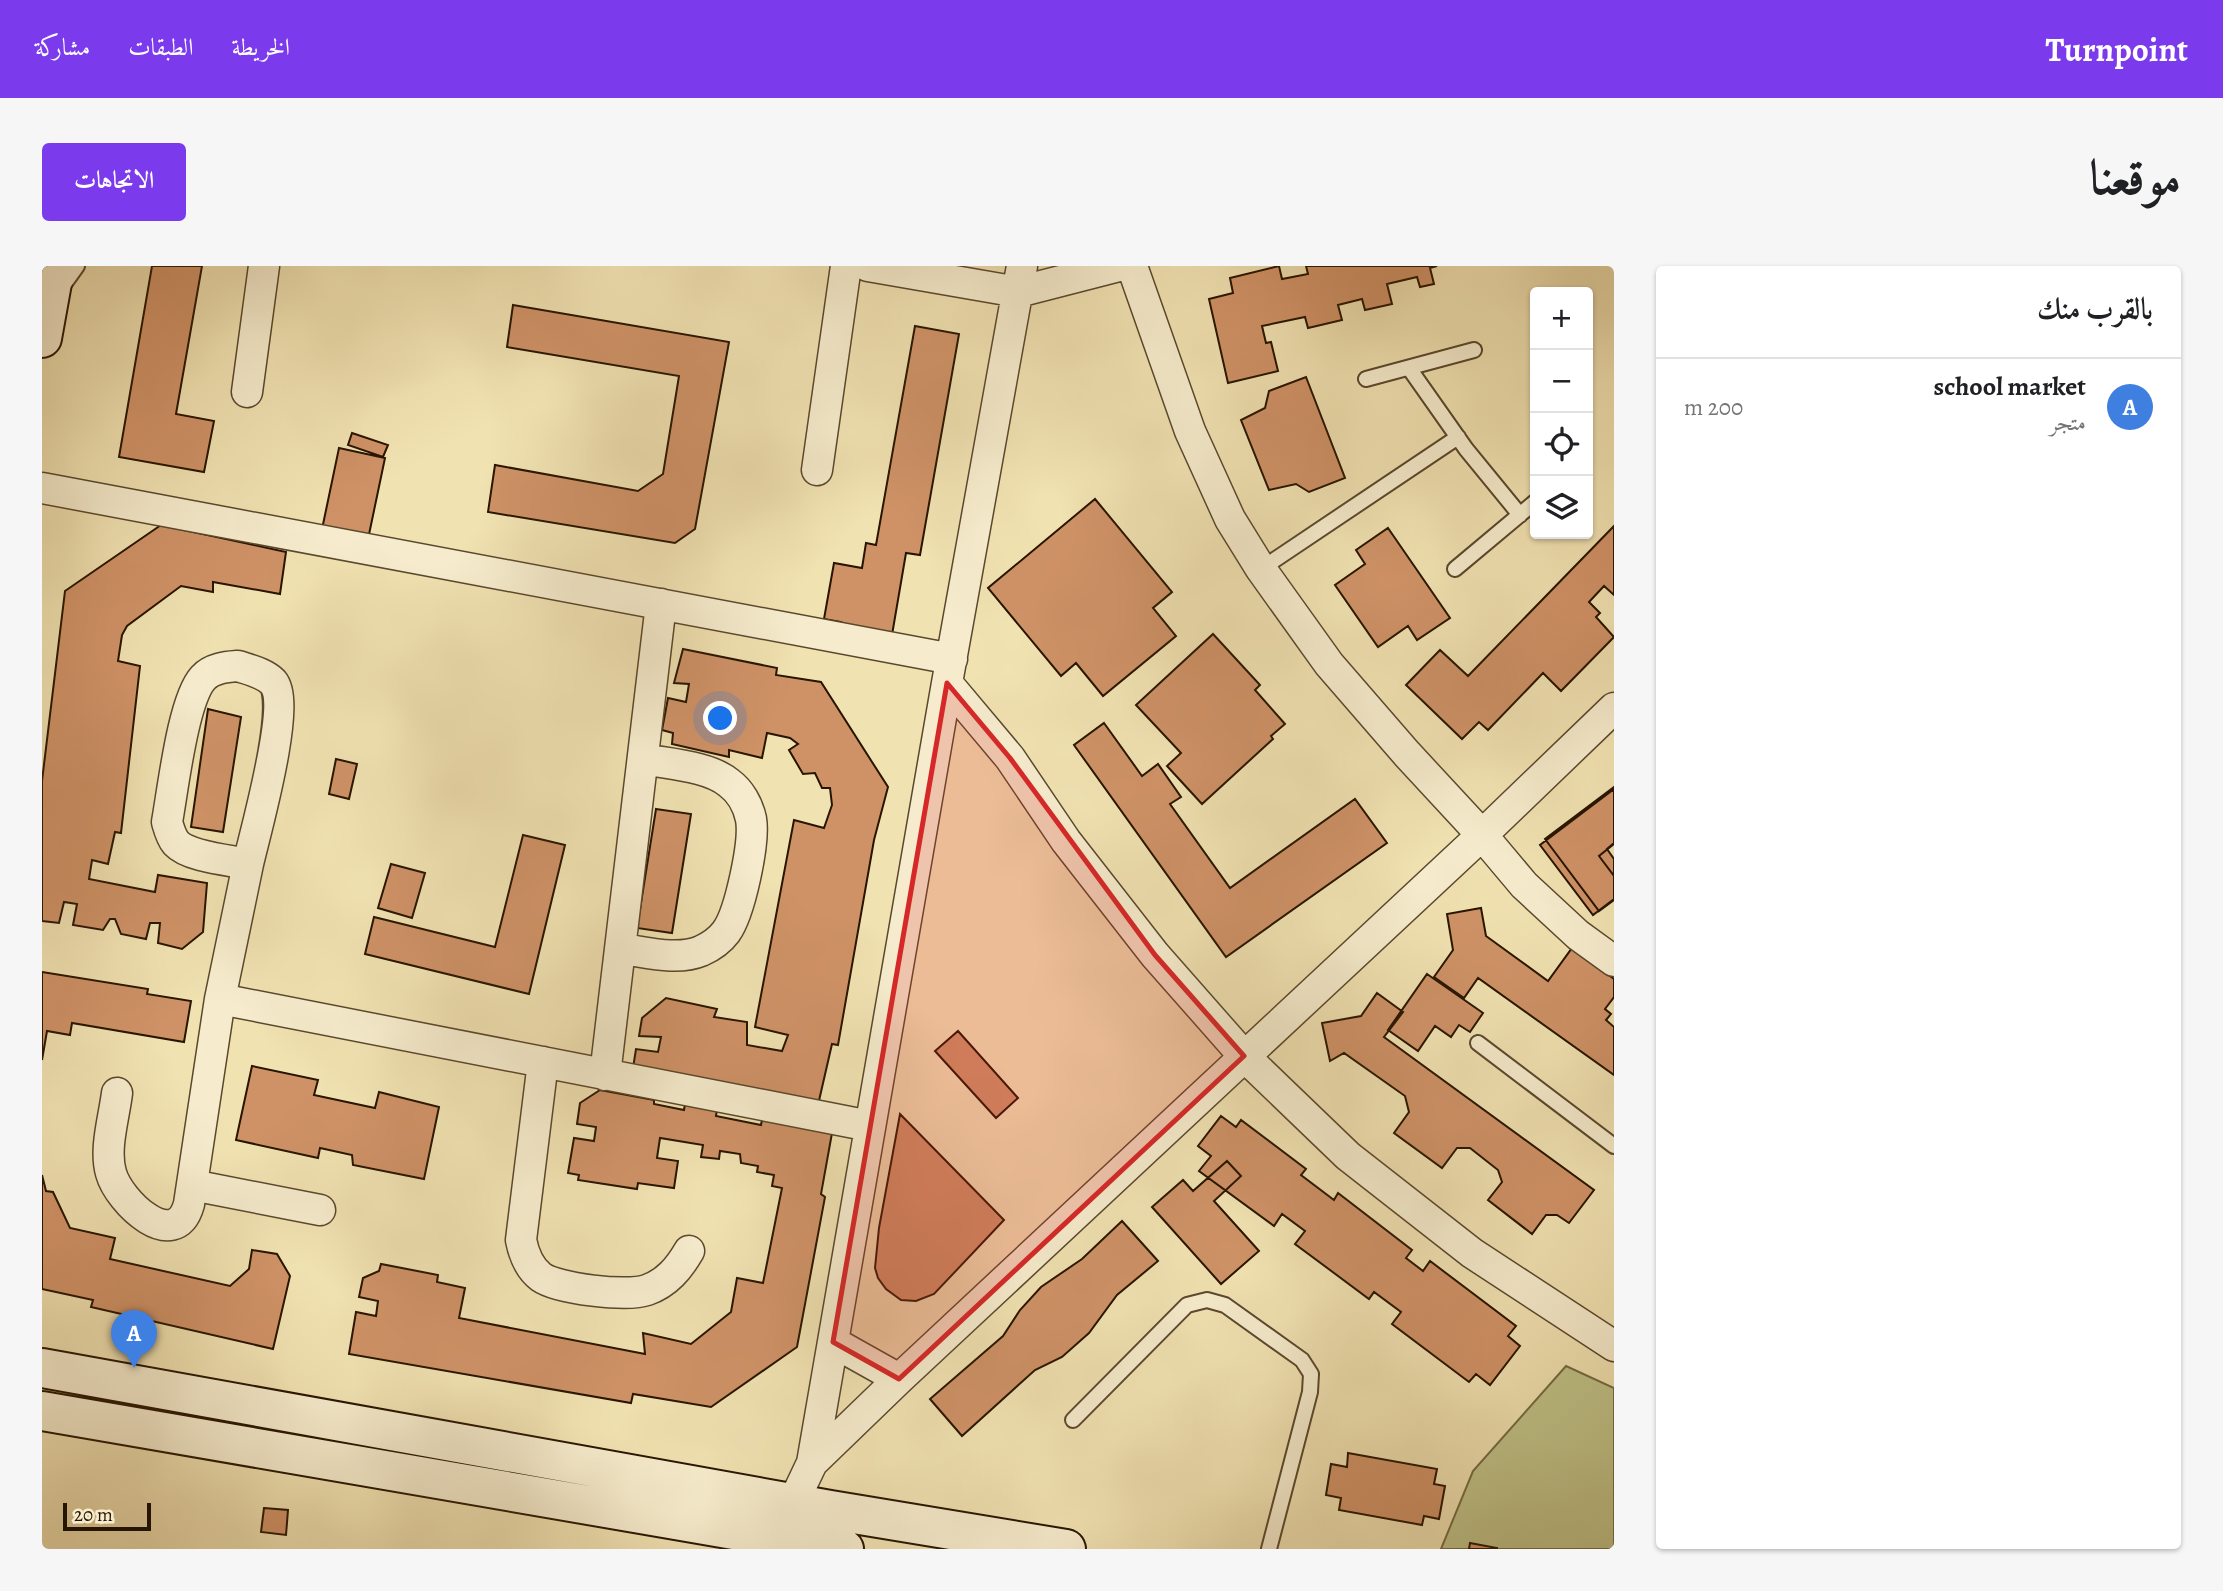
<!DOCTYPE html>
<html lang="ar">
<meta charset="utf-8">
<style>
body{margin:0;font-family:Alegreya,Amiri,serif;background:#f6f6f6;color:#202124;direction:rtl}
.controls{position:absolute;right:21px;top:21px;display:grid;overflow:hidden;border-radius:7px;box-shadow:0 2px 5px #0004}
.controls button{width:63px;height:63px;display:grid;place-items:center;padding:0;border:0;border-bottom:2px solid #e0e0e0;background:#fff;color:#202124;font:35px sans-serif}
.scale{position:absolute;left:21px;bottom:18px;width:88px;box-sizing:border-box;padding-left:7px;border:4px solid #281501;border-top:0;font-size:19px;line-height:24px;white-space:nowrap;color:#281501;-webkit-text-stroke:5px #f6eccd;paint-order:stroke}
.you{position:absolute;left:679px;top:453px;width:24px;height:24px;margin:-18px;border:5px solid #fff;border-radius:50%;background:#1a73e8;box-shadow:0 0 0 10px #1a73e833}
.badge{display:grid;place-items:center;width:46px;height:46px;border-radius:50%;background:#7c3aed;color:#fff;font-size:23px;font-weight:700}
.pin{position:absolute;translate:-50% -58px;filter:drop-shadow(0 2px 4px #0008)}
.pin::after{content:'';position:absolute;top:37px;width:24px;height:21px;background:inherit;clip-path:polygon(0 0,100% 0,50% 100%)}
.list{margin:0;padding:0;list-style:none}
h2{display:flex;justify-content:space-between;align-items:center;height:91px;margin:0;padding:0 28px;font-size:30px}
h2 small{font-size:23px;font-weight:400;color:#757577}
.list li{display:grid;grid-template-columns:46px 1fr auto;gap:21px;align-items:center;box-sizing:border-box;height:98px;padding:0 28px;border-top:2px solid #e0e0e0}
.list b{display:block;font-size:26px;white-space:nowrap}
.list p{margin:0;font-size:23px;white-space:nowrap;color:#757577}
.list em{font-size:23px;font-style:normal;color:#757577}
.icon{flex:none;width:38px;height:38px;fill:none;stroke:currentColor;stroke-width:2;stroke-linecap:round;stroke-linejoin:round}
.map{position:relative;flex:none;width:1572px;height:1283px;overflow:hidden;direction:ltr;border-radius:7px}
header{display:flex;align-items:center;gap:42px;box-sizing:border-box;height:98px;padding:0 35px;background:#7c3aed;color:#fff}
header strong{font-size:33px}
nav{display:flex;gap:38px;margin-inline-start:auto;font-size:24px}
.intro{display:flex;align-items:center;justify-content:space-between;box-sizing:border-box;height:168px;padding:0 42px}
h1{margin:0;font-size:49px}
.button{padding:18px 32px;border-radius:7px;background:#7c3aed;color:#fff;font-size:24px;font-weight:700}
main{display:flex;gap:42px;padding:0 42px}
aside{flex:1;background:#fff;border-radius:7px;box-shadow:0 2px 5px #0004}
.map>svg:first-child{display:block}
.green{fill:#bfc288;stroke:#746c44;stroke-width:2}
.building{fill:#cf9267;stroke:#281501;stroke-width:2}
.lines{fill:none;stroke-linecap:round;stroke-linejoin:round}
.lane-casing{stroke:#5a482d;stroke-width:18}
.street-casing{stroke:#5a482d;stroke-width:33}
.secondary-casing{stroke:#281501;stroke-width:42}
.lane{stroke:#f6eccd;stroke-width:14}
.street{stroke:#f6eccd;stroke-width:30}
.secondary{stroke:#f6eccd;stroke-width:38}
.marked{fill:#d62828;fill-opacity:0.2;stroke:#d62828;stroke-width:5;stroke-linejoin:round}
</style>
<header>
<strong>Turnpoint</strong>
<nav><a>الخريطة</a><a>الطبقات</a><a>مشاركة</a></nav>
</header>
<div class="intro"><h1>موقعنا</h1><a class="button">الاتجاهات</a></div>
<main>
<aside>
<h2>بالقرب منك<small></small></h2>
<ul class="list">
<li><span class="badge" style="background:#3f7fe0">A</span><div><b>school market</b><p>متجر</p></div><em>200 m</em></li>
</ul>
</aside>
<div class="map">
<svg width="1572" height="1283" viewBox="0 0 1572 1283">
<rect width="100%" height="100%" fill="#f1e2b2"/>
<filter id="stains"><feTurbulence type="fractalNoise" baseFrequency=".00286" numOctaves="4"/><feColorMatrix values="0 0 0 0 .2 0 0 0 0 .09 0 0 0 0 .02 0 0 0 .5 -.17"/></filter>
<radialGradient id="worn" r=".72"><stop offset=".6" stop-color="#630" stop-opacity="0"/><stop offset="1" stop-color="#630" stop-opacity=".3"/></radialGradient>
<!-- green -->
<path class="green" d="M 1524,1100 L 1572,1122 L 1572,1283 L 1399,1283 L 1431,1205 Z"/>
<!-- building -->
<path class="building" d="M 110,0 L 160,0 L 134,148 L 172,155 L 162,206 L 77,191 Z
M 1237,0 L 1240,13 L 1266,8 L 1264,0 L 1395,0 L 1388,2 L 1392,18 L 1378,21 L 1375,11 L 1345,18 L 1350,38 L 1323,44 L 1320,33 L 1296,39 L 1300,54 L 1266,62 L 1263,51 L 1220,60 L 1224,77 L 1229,76 L 1236,105 L 1186,117 L 1167,33 L 1191,27 L 1188,12 Z
M 471,39 L 687,76 L 653,263 L 633,277 L 446,246 L 453,199 L 596,225 L 621,208 L 637,110 L 465,81 Z
M 873,60 L 917,68 L 878,289 L 864,287 L 850,369 L 797,365 L 799,356 L 782,353 L 792,297 L 820,302 L 824,277 L 834,279 Z
M 1264,111 L 1303,212 L 1267,226 L 1254,218 L 1227,224 L 1199,154 L 1223,142 L 1227,125 Z
M 310,167 L 346,179 L 341,191 L 306,179 Z
M 297,182 L 343,192 L 325,278 L 279,268 Z
M 1053,233 L 1130,326 L 1111,342 L 1134,370 L 1061,430 L 1034,397 L 1019,410 L 946,322 Z
M 119,259 L 244,286 L 238,328 L 171,316 L 171,326 L 139,320 L 85,360 L 80,369 L 76,395 L 98,400 L 79,567 L 73,566 L 66,598 L 50,594 L 47,613 L 113,626 L 116,609 L 165,617 L 161,666 L 140,683 L 116,677 L 118,657 L 108,657 L 104,673 L 79,668 L 73,653 L 68,653 L 61,664 L 31,659 L 35,638 L 22,636 L 17,657 L 0,655 L 0,515 L 23,325 Z
M 1572,260 L 1572,329 L 1562,320 L 1547,336 L 1558,347 L 1554,351 L 1572,371 L 1519,425 L 1501,407 L 1446,464 L 1437,456 L 1420,473 L 1364,419 L 1398,384 L 1426,410 Z
M 1346,262 L 1408,352 L 1375,374 L 1366,360 L 1336,381 L 1293,319 L 1323,298 L 1314,284 Z
M 1171,368 L 1218,419 L 1213,424 L 1243,458 L 1229,470 L 1231,473 L 1160,538 L 1125,500 L 1139,487 L 1094,439 Z
M 641,383 L 735,402 L 734,409 L 779,416 L 846,521 L 832,574 L 796,779 L 790,778 L 776,839 L 591,802 L 594,783 L 616,786 L 619,771 L 597,770 L 600,752 L 624,732 L 675,743 L 672,751 L 705,756 L 705,779 L 740,785 L 746,769 L 713,761 L 752,554 L 782,562 L 790,539 L 788,522 L 780,522 L 773,507 L 761,508 L 747,484 L 756,478 L 748,472 L 725,467 L 720,492 L 687,484 L 687,491 L 630,478 L 631,467 L 620,464 L 626,432 L 644,436 L 647,418 L 632,417 Z
M 166,443 L 199,451 L 181,566 L 149,561 Z
M 1062,457 L 1100,510 L 1116,498 L 1139,531 L 1128,538 L 1188,622 L 1313,533 L 1345,577 L 1184,691 L 1032,479 Z
M 294,493 L 315,498 L 307,533 L 287,528 Z
M 1572,521 L 1572,577 L 1565,583 L 1572,593 L 1572,634 L 1557,645 L 1503,573 Z
M 1572,523 L 1572,578 L 1557,590 L 1572,610 L 1572,633 L 1551,649 L 1498,579 Z
M 614,543 L 649,548 L 630,667 L 595,662 Z
M 481,569 L 523,579 L 487,728 L 323,688 L 332,651 L 453,681 Z
M 349,598 L 383,607 L 370,652 L 336,642 Z
M 1439,642 L 1444,670 L 1506,715 L 1530,682 L 1572,713 L 1572,731 L 1563,743 L 1569,748 L 1564,754 L 1572,761 L 1572,809 L 1436,712 L 1422,732 L 1392,711 L 1411,684 L 1405,648 Z
M 0,706 L 106,723 L 105,728 L 149,735 L 142,776 L 30,757 L 28,769 L 5,765 L 0,794 Z
M 1385,708 L 1441,747 L 1428,766 L 1417,759 L 1409,771 L 1393,760 L 1376,785 L 1346,764 Z
M 1335,727 L 1361,746 L 1342,771 L 1552,924 L 1527,957 L 1515,949 L 1504,949 L 1490,968 L 1446,934 L 1460,916 L 1456,904 L 1428,882 L 1415,882 L 1400,902 L 1352,867 L 1367,846 L 1363,830 L 1302,787 L 1288,795 L 1280,757 L 1319,750 Z
M 916,765 L 976,832 L 954,852 L 893,785 Z
M 210,800 L 276,814 L 272,829 L 333,842 L 337,826 L 397,841 L 382,913 L 311,899 L 310,889 L 278,882 L 276,892 L 194,874 Z
M 558,824 L 612,834 L 612,838 L 642,844 L 643,838 L 675,844 L 674,850 L 719,859 L 720,854 L 790,867 L 779,928 L 783,931 L 755,1081 L 669,1141 L 591,1128 L 589,1137 L 307,1088 L 314,1046 L 334,1050 L 336,1035 L 317,1031 L 321,1012 L 337,1005 L 339,998 L 396,1009 L 395,1016 L 423,1022 L 417,1052 L 603,1088 L 601,1067 L 649,1078 L 689,1046 L 695,1012 L 721,1017 L 740,922 L 730,920 L 732,909 L 715,906 L 716,900 L 699,897 L 698,888 L 678,885 L 677,893 L 659,891 L 661,879 L 618,872 L 615,892 L 636,895 L 632,922 L 596,917 L 595,923 L 536,914 L 537,909 L 526,907 L 532,872 L 552,875 L 554,861 L 535,858 L 538,837 Z
M 858,848 L 962,954 L 892,1028 L 874,1035 L 859,1034 L 844,1023 L 836,1012 L 833,1002 L 837,962 Z
M 1179,850 L 1194,861 L 1199,854 L 1264,903 L 1259,909 L 1292,934 L 1296,927 L 1370,984 L 1364,992 L 1381,1005 L 1388,995 L 1474,1060 L 1466,1070 L 1478,1080 L 1448,1119 L 1434,1108 L 1427,1116 L 1350,1058 L 1359,1046 L 1332,1026 L 1327,1033 L 1253,978 L 1263,965 L 1240,948 L 1232,960 L 1157,905 L 1169,890 L 1156,880 Z
M 1185,895 L 1199,910 L 1172,935 L 1217,985 L 1179,1018 L 1110,941 L 1141,914 L 1151,925 Z
M 0,909 L 4,925 L 11,926 L 28,962 L 73,972 L 68,993 L 188,1020 L 207,1003 L 210,984 L 235,988 L 248,1010 L 231,1083 L 49,1041 L 51,1034 L 0,1023 Z
M 1080,955 L 1116,995 L 1075,1029 L 1047,1067 L 1020,1091 L 993,1104 L 920,1170 L 888,1133 L 961,1070 L 978,1044 L 999,1021 L 1040,993 Z
M 1306,1187 L 1395,1203 L 1392,1218 L 1403,1220 L 1397,1253 L 1382,1250 L 1380,1259 L 1297,1244 L 1299,1232 L 1284,1229 L 1289,1198 L 1305,1201 Z
M 222,1242 L 246,1244 L 244,1269 L 219,1266 Z
M 1428,1277 L 1455,1282 L 1455,1283 L 1427,1283 Z"/>
<g class="lines">
<!-- lane casing -->
<g class="lane-casing">
<path id="lane" d="M 20,21 L 35,0
M 1367,102 L 1424,183 L 1478,249
M 1324,113 L 1432,84
M 1219,303 L 1416,171
M 1413,303 L 1493,236
M 1436,777 L 1572,880
M 1031,1154 L 1145,1039 L 1165,1034 L 1183,1039 L 1260,1094 L 1269,1108 L 1268,1126 L 1227,1283"/>
</g>
<!-- street casing -->
<g class="street-casing">
<path id="street" d="M 826,0 L 976,26 L 1077,0
M 1090,0 L 1148,165 L 1188,253 L 1219,303 L 1287,398 L 1365,488 L 1440,569 L 1482,619 L 1536,669 L 1572,695
M 205,126 L 222,0
M 775,204 L 804,0
M 0,222 L 910,393
M 196,400 C 208,404 222,407 231,416 C 250,438 213,567 206,598 C 187,594 147,591 134,577 C 129,571 127,563 125,556 C 131,523 141,434 161,412 C 170,402 184,401 196,400 Z
M 905,417 L 968,492 L 1024,575 L 1113,689 L 1202,790 L 1306,890 L 1430,987 L 1572,1080
M 580,683 C 604,686 635,695 659,685 C 668,681 678,674 684,666 C 698,647 713,576 709,553 C 706,539 698,525 687,517 C 667,500 626,498 601,493
M 178,733 L 828,860
M 501,796 L 479,974 C 482,989 487,1002 499,1011 C 516,1023 585,1031 605,1024 C 625,1017 637,1002 647,985
M 563,809 L 619,338
M 75,827 C 72,852 62,883 69,907 C 77,936 133,989 147,938 L 178,733 L 206,598
M 150,919 L 278,944
M 791,1076 L 857,1113
M 770,1197 L 857,1113 L 1440,569 L 1572,442
M 751,1258 L 751,1237 L 770,1197 L 905,417 L 980,0"/>
</g>
<!-- secondary casing -->
<g class="secondary-casing">
<path id="secondary" d="M 0,72 L 13,0
M 0,1102 L 788,1244 L 1024,1283
M 0,1145 L 802,1283"/>
</g>
<!-- lane -->
<use href="#lane" class="lane"/>
<!-- street -->
<use href="#street" class="street"/>
<!-- secondary -->
<use href="#secondary" class="secondary"/>
</g>
<!-- marked area -->
<path class="marked" d="M 905,417 L 968,492 L 1113,689 L 1202,790 L 857,1113 L 791,1076 Z"/>
<rect width="100%" height="100%" filter="url(#stains)"/>
<rect width="100%" height="100%" fill="url(#worn)"/>
</svg>
<div class="controls">
<button>+</button>
<button>−</button>
<button><svg class="icon" aria-label="locate" viewBox="0 0 24 24"><circle cx="12" cy="12" r="6"/><path d="M12 2v4M12 18v4M2 12h4M18 12h4"/></svg></button>
<button><svg class="icon" aria-label="layers" viewBox="0 0 24 24"><path d="M12 4l9 5-9 5-9-5zM3 14l9 5 9-5"/></svg></button>
</div>
<div class="scale">20 m</div>
<div class="you"></div>
<div class="pin badge" style="left:92px;top:1102px;background:#3f7fe0">A</div>
</div>
</main>
